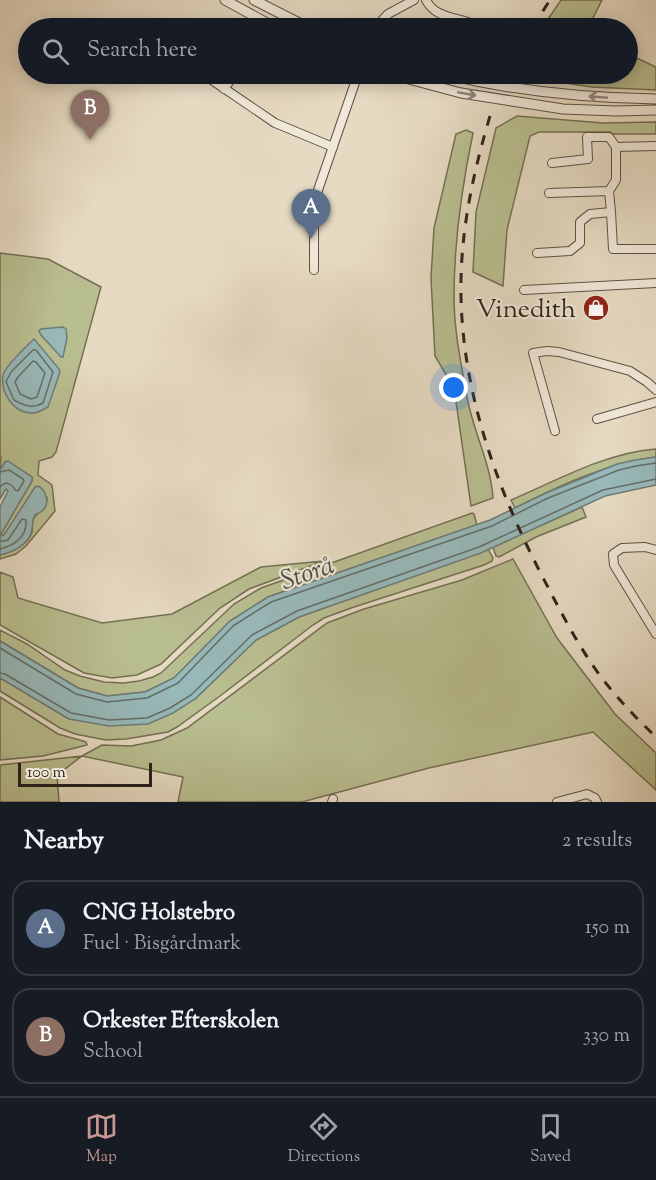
<!DOCTYPE html>
<meta charset="utf-8">
<style>
body{margin:0;font-family:"Sorts Mill Goudy",serif;background:#20242c;color:#f1f3f6}
.scale{position:absolute;left:18px;bottom:15px;width:134px;box-sizing:border-box;padding-left:6px;border:3px solid #2f2319;border-top:0;font-size:16px;line-height:21px;white-space:nowrap;color:#2f2319;-webkit-text-stroke:4px #efe7d7;paint-order:stroke}
.you{position:absolute;left:454px;top:388px;width:21px;height:21px;margin:-15px;border:4px solid #fff;border-radius:50%;background:#1a73e8;box-shadow:0 0 0 9px #1a73e833}
.badge{display:grid;place-items:center;width:39px;height:39px;border-radius:50%;background:#c59692;color:#fff;font-size:20px;font-weight:700}
.pin{position:absolute;translate:-50% -50px;filter:drop-shadow(0 2px 3px #0008)}
.pin::after{content:'';position:absolute;top:32px;width:21px;height:18px;background:inherit;clip-path:polygon(0 0,100% 0,50% 100%)}
.list{margin:0;padding:0;list-style:none}
h2{display:flex;justify-content:space-between;align-items:center;height:78px;margin:0;padding:0 24px;font-size:26px}
h2 small{font-size:20px;font-weight:400;color:#9ea1a6}
.list li{display:grid;grid-template-columns:39px 1fr auto;gap:18px;align-items:center;box-sizing:border-box;height:96px;margin:0 12px 12px;padding:0 12px;border:2px solid #363941;border-radius:18px}
.list b{display:block;font-size:22px;white-space:nowrap}
.list p{margin:0;font-size:20px;white-space:nowrap;color:#9ea1a6}
.list em{font-size:20px;font-style:normal;color:#9ea1a6}
.icon{flex:none;width:33px;height:33px;fill:none;stroke:currentColor;stroke-width:2;stroke-linecap:round;stroke-linejoin:round}
.map{position:relative;flex:none;width:656px;height:802px;overflow:hidden}
.search{position:absolute;background:#171b24;box-shadow:0 3px 15px #0003;left:18px;right:18px;top:18px;height:66px;display:flex;align-items:center;gap:15px;box-sizing:border-box;padding:0 21px;border-radius:33px;color:#9ea1a6;font-size:22px}
.sheet{height:294px;background:#171b24}
nav{display:flex;justify-content:space-around;align-items:center;box-sizing:border-box;height:84px;border-top:2px solid #363941;background:#171b24;font-size:16px;color:#9ea1a6}
nav a{display:grid;justify-items:center;gap:3px}
nav .on{color:#c59692}
.map>svg:first-child{display:block}
.green{fill:#b9be90;stroke:#747054;stroke-width:1.5}
.water{fill:#98b9ba;stroke:#6e7d7a;stroke-width:1.5}
.lines{fill:none;stroke-linecap:round;stroke-linejoin:round}
.shore{stroke:#646e6a;stroke-width:1.5}
.minor-casing{stroke:#5d5143;stroke-width:10}
.tertiary-casing{stroke:#5d5143;stroke-width:11}
.minor{stroke:#efe7d7;stroke-width:8}
.tertiary{stroke:#efe7d7;stroke-width:9}
.rail{stroke:#2f2319;stroke-width:3;stroke-dasharray:10 10;stroke-linecap:butt}
.oneway{stroke:#8f8578}
.labels{text-anchor:middle;stroke-width:4.5;stroke-linejoin:round;paint-order:stroke}
.poi-label{font-size:26px;fill:#2f2319;stroke:#efe7d7;text-anchor:end}
.water-label{font-size:27px;font-style:italic;fill:#4e5049;stroke:#efe7d7}
</style>
<div class="map">
<svg width="656" height="802" viewBox="0 0 656 802">
<rect width="100%" height="100%" fill="#e6dac2"/>
<filter id="stains"><feTurbulence type="fractalNoise" baseFrequency=".00333" numOctaves="4"/><feColorMatrix values="0 0 0 0 .2 0 0 0 0 .09 0 0 0 0 .02 0 0 0 .5 -.17"/></filter>
<radialGradient id="worn" r=".72"><stop offset=".6" stop-color="#630" stop-opacity="0"/><stop offset="1" stop-color="#630" stop-opacity=".3"/></radialGradient>
<!-- green -->
<path class="green" d="M 561,0 L 602,0 L 588,28 L 542,28 Z
M 628,58 L 639,59 L 656,67 L 656,90 L 592,87 L 516,76 L 517,74 L 628,74 Z
M 517,116 L 603,123 L 656,122 L 656,134 L 613,134 L 610,132 L 539,132 L 530,136 L 507,230 L 503,286 L 473,272 L 476,212 L 496,128 Z
M 466,130 L 473,133 C 462,186 454,242 454,297 C 454,330 461,364 467,397 C 473,431 491,464 493,498 L 471,506 L 454,388 L 435,356 L 431,278 L 434,228 L 456,134 Z
M 0,253 L 48,259 L 101,287 L 56,452 L 52,457 L 39,461 L 38,475 L 52,485 L 55,511 L 26,546 L 16,554 L 0,559 L 0,555 C 12,552 28,545 32,532 C 33,528 31,522 34,518 C 38,509 46,515 47,498 L 2,536 L 1,534 L 32,481 L 32,477 L 5,462 L 0,470 L 1,457 L 0,455 Z
M 656,449 L 656,457 C 607,463 559,486 515,508 L 511,500 C 558,480 605,453 656,449 Z
M 582,507 L 586,517 L 536,537 L 499,557 L 496,556 L 493,547 Z
M 472,513 L 474,514 L 477,525 L 268,597 L 230,621 L 174,678 L 145,692 L 107,696 L 78,688 L 0,641 L 0,630 L 27,644 L 65,670 L 80,676 L 104,682 L 124,683 L 139,681 L 153,677 L 161,673 L 234,604 L 261,588 Z
M 488,549 L 493,558 L 492,561 L 484,565 L 351,608 L 324,618 L 313,625 L 220,696 L 177,727 L 168,732 L 126,739 L 106,740 L 75,734 L 60,728 L 0,691 L 0,678 L 69,719 L 195,699 L 256,640 L 299,617 Z
M 513,559 L 557,638 L 615,714 L 656,753 L 656,790 L 593,732 L 429,768 L 302,802 L 178,802 L 183,777 L 82,756 L 57,775 L 59,802 L 0,802 L 0,765 L 82,756 L 102,745 L 131,746 L 161,740 L 187,728 L 327,623 L 364,609 L 462,580 Z
M 324,561 L 249,589 L 220,608 L 161,664 L 137,675 L 112,678 L 84,673 L 0,625 L 0,572 L 13,577 L 18,598 L 102,623 L 172,614 L 261,567 Z
M 0,697 L 58,734 L 83,741 L 86,742 L 87,745 L 43,756 L 0,760 Z"/>
<!-- water -->
<path class="water" d="M 63,327 L 66,329 L 67,338 L 63,357 L 61,357 L 41,335 L 39,331 L 41,329 Z
M 34,339 L 59,369 L 60,372 L 48,407 C 43,410 36,414 30,413 C 13,412 0,392 3,375 C 6,365 26,347 34,339 Z
M 656,457 L 656,485 L 605,496 L 481,553 L 299,617 L 256,640 L 195,699 L 173,713 L 148,724 L 109,726 L 69,719 L 0,678 L 0,641 L 78,688 L 107,696 L 145,692 L 174,678 L 230,621 L 268,597 L 490,520 L 546,493 L 617,464 L 635,460 Z
M 8,461 L 32,477 L 32,481 L 1,534 L 2,536 L 4,535 L 35,487 L 38,486 C 46,490 50,503 43,510 C 41,513 37,513 35,515 C 32,519 33,525 32,529 C 30,544 13,552 0,555 L 0,507 L 8,491 L 6,489 L 0,499 L 0,470 L 5,462 Z"/>
<g class="lines">
<!-- shore -->
<path class="shore" d="M 33,350 L 36,350 L 53,372 L 43,403 C 33,409 25,406 14,400 L 6,382 L 11,372 Z
M 33,361 L 36,362 L 45,373 L 37,397 L 31,399 L 20,394 L 15,382 L 18,377 Z
M 0,472 L 9,470 L 23,479 L 24,481 L 18,491 L 15,490 C 12,484 6,480 0,487
M 0,541 L 4,541 L 8,540 L 22,519 L 26,520 C 27,536 16,545 0,549
M 0,648 L 76,694 L 107,702 L 147,698 L 178,683 L 233,626 L 271,602 L 492,526 L 548,498 L 619,470 L 636,466 L 656,463
M 0,673 L 5,674 L 71,713 L 109,720 L 147,718 L 170,708 L 191,695 L 252,635 L 297,611 L 479,547 L 603,490 L 656,479"/>
<!-- minor casing -->
<g class="minor-casing">
<path id="minor" d="M 426,0 C 434,16 451,17 468,22
M 375,28 L 388,14 L 414,0
M 203,74 L 275,123 L 333,147
M 224,89 L 234,75 L 231,74
M 656,146 L 616,147 L 616,180 L 609,191 L 611,212 L 613,249 L 656,249
M 552,163 L 588,159 L 587,137 L 609,137 L 616,147
M 549,193 L 609,191
M 537,253 L 570,251 L 580,243 L 580,222 L 590,214 L 611,212
M 314,270 L 314,226 L 318,190 L 358,74
M 524,290 L 656,283
M 597,419 L 656,402
M 555,431 L 533,353 L 547,351 L 559,352 L 630,371 L 647,382 L 656,390
M 656,550 L 645,547 L 622,548 L 613,554 L 614,565 L 656,634
M 332,802 L 333,799
M 557,802 L 587,794 L 595,798 L 597,802"/>
</g>
<!-- tertiary casing -->
<g class="tertiary-casing">
<path id="tertiary" d="M 225,0 L 276,28
M 254,0 L 309,28
M 390,74 L 461,93 L 563,109 L 616,111 L 656,110
M 444,74 C 514,91 585,98 656,99"/>
</g>
<!-- minor -->
<use href="#minor" class="minor"/>
<!-- tertiary -->
<use href="#tertiary" class="tertiary"/>
<!-- rail -->
<path class="rail" d="M 532,28 L 550,0
M 490,116 C 474,170 462,224 461,280 C 459,390 499,496 550,591 C 565,620 581,650 601,677 C 618,699 636,718 656,737"/>
</g>
<!-- one-way arrows -->
<defs><path id="oneway-shaft" d="M-6 0H5M1.5-3L5.5 0L1.5 3" fill="none" stroke-width="1.6" stroke-linecap="round" stroke-linejoin="round" transform="scale(1.5)"/></defs>
<g class="oneway">
<use href="#oneway-shaft" transform="translate(467 94) rotate(10)"/>
<use href="#oneway-shaft" transform="translate(598 97) rotate(-176)"/>
</g>
<!-- icons -->
<defs>
<g id="shop-disc" transform="scale(1.35)"><circle r="9.5" fill="#8f2418" stroke="#efe7d7"/><path d="M-5-2.5h2.3a2.7 3.5 0 0 1 5.4 0H5L5.5 6h-11ZM-1.5-2.5h3a1.5 2.3 0 0 0-3 0Z" fill="#fff"/></g>
</defs>
<g fill-rule="evenodd">
<use href="#shop-disc" x="596" y="308"/>
</g>
<g class="labels">
<!-- poi labels -->
<g class="poi-label">
<text x="576" y="317">Vinedith</text>
</g>
<!-- water labels -->
<g class="water-label">
<text transform="translate(307 572) rotate(-19)" y="9">Storå</text>
</g>
</g>
<rect width="100%" height="100%" filter="url(#stains)"/>
<rect width="100%" height="100%" fill="url(#worn)"/>
</svg>
<div class="scale">100 m</div>
<div class="you"></div>
<div class="pin badge" style="left:311px;top:239px;background:#5c6f8a">A</div>
<div class="pin badge" style="left:90px;top:140px;background:#8d6e63">B</div>
<div class="search"><svg class="icon" aria-label="search" viewBox="0 0 24 24"><circle cx="10" cy="10" r="6"/><path d="M15 15l6 6"/></svg>Search here</div>
</div>
<section class="sheet">
<h2>Nearby<small>2 results</small></h2>
<ul class="list">
<li><span class="badge" style="background:#5c6f8a">A</span><div><b>CNG Holstebro</b><p>Fuel · Bisgårdmark</p></div><em>150 m</em></li>
<li><span class="badge" style="background:#8d6e63">B</span><div><b>Orkester Efterskolen</b><p>School</p></div><em>330 m</em></li>
</ul>
</section>
<nav>
<a class="on"><svg class="icon" aria-label="map" viewBox="0 0 24 24"><path d="M3 6l6-2 6 2 6-2v14l-6 2-6-2-6 2zM9 4v14M15 6v14"/></svg>Map</a>
<a><svg class="icon" aria-label="directions" viewBox="0 0 24 24"><path d="M12 3l9 9-9 9-9-9zM9 14v-3h6M13 9l2 2-2 2"/></svg>Directions</a>
<a><svg class="icon" aria-label="saved" viewBox="0 0 24 24"><path d="M7 4h10v16l-5-4-5 4z"/></svg>Saved</a>
</nav>
